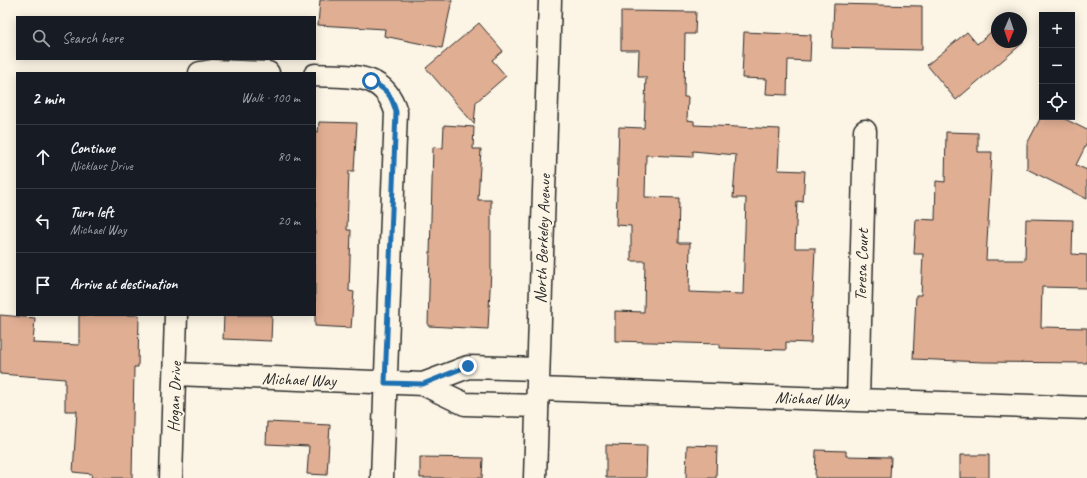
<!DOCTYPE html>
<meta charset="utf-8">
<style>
body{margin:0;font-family:Caveat,sans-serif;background:#20242c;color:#f1f3f6}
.controls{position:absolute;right:12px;top:12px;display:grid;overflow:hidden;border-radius:0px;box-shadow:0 2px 10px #0003}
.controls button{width:36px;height:36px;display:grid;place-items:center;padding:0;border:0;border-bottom:1px solid #363941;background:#171b24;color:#f1f3f6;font:20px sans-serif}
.compass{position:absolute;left:991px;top:12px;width:36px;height:36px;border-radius:50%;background:#171b24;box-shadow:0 2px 10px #0003;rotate:182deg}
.stop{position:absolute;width:12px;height:12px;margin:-9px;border:3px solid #1f6fb2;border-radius:50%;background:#fff}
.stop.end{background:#1f6fb2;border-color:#fff;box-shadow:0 1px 4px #0008}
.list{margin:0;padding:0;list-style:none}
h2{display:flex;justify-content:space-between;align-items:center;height:52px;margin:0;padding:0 16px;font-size:17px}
h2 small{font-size:13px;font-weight:400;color:#9ea1a6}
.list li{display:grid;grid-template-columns:26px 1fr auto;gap:12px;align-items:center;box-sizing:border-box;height:64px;padding:0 16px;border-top:1px solid #363941}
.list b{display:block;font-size:15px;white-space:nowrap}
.list p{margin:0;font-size:13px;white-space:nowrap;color:#9ea1a6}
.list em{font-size:13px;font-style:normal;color:#9ea1a6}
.icon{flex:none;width:22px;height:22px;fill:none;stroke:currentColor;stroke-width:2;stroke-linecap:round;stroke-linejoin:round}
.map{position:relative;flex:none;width:1087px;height:478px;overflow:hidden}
.search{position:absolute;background:#171b24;box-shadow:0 2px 10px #0003;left:16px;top:16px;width:300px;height:44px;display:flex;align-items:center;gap:10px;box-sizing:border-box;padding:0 14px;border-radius:0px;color:#9ea1a6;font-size:15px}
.panel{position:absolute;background:#171b24;box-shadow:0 2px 10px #0003;left:16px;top:72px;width:300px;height:244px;border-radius:0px}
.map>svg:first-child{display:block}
.building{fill:#e0ae93;stroke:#2b2b2b;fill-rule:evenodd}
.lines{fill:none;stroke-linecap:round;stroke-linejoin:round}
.minor-casing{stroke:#2b2b2b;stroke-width:25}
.tertiary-casing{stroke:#2b2b2b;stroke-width:25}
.minor{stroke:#fcf5e5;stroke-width:22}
.tertiary{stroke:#fcf5e5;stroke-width:22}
.route{stroke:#1f6fb2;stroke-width:5}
.labels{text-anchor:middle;stroke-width:4;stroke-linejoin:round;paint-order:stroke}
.street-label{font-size:17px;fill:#2b2b2b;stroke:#fcf5e5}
</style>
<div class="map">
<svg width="1087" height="478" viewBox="0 0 1087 478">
<rect width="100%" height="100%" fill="#fcf5e5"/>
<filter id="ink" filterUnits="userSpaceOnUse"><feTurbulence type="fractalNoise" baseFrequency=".025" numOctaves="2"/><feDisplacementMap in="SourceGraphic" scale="8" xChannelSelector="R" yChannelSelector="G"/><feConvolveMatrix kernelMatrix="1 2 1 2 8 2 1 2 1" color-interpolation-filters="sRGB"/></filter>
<g filter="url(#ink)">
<!-- building -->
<path class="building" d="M 320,0 L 452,0 L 442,48 L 384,36 L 385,29 L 318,25 Z
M 834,4 L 922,6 L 922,50 L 832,48 Z
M 621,11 L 696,12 L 695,34 L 685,34 L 684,97 L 688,97 L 687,120 L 694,121 L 694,125 L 780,129 L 778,170 L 805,171 L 803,202 L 797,201 L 795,248 L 815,248 L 811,343 L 786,342 L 786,350 L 720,348 L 720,344 L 615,341 L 615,311 L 644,312 L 645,261 L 631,261 L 631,226 L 616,225 L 619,127 L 644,128 L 646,77 L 638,77 L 639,50 L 621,50 ZM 693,151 L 736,155 L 733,198 L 746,198 L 743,294 L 689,292 L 690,243 L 678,243 L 679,198 L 645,197 L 646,155 L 693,157 Z
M 479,23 L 503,51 L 492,60 L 506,76 L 476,102 L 474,124 L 426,68 Z
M 997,27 L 997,42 L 1024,42 L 956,100 L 927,65 L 967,32 L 977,44 Z
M 744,32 L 811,35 L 810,61 L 788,60 L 787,95 L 766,94 L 767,79 L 742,78 Z
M 1041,117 L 1061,117 L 1087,130 L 1087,143 L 1076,165 L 1087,170 L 1087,199 L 1027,169 L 1027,144 Z
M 319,122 L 357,123 L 354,171 L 349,171 L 347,230 L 351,230 L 349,291 L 354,292 L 351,328 L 315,326 L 315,131 L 318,132 Z
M 444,125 L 474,127 L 473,149 L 481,149 L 478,200 L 491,200 L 491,270 L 488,329 L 428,326 L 433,147 L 443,148 Z
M 946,132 L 978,133 L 978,152 L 992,152 L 986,260 L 1025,260 L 1026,219 L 1073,220 L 1072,254 L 1087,255 L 1087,288 L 1042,287 L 1041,327 L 1087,328 L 1087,363 L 983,362 L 913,359 L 916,295 L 921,295 L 923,254 L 914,254 L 916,219 L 935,220 L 936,181 L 945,182 Z
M 0,315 L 35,318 L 33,343 L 79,345 L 79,315 L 139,315 L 138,367 L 134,367 L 132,478 L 91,478 L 92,474 L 73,472 L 77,411 L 65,411 L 65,379 L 0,374 Z
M 224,315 L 272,315 L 271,341 L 223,339 Z
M 267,422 L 330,425 L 327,475 L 307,474 L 309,446 L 266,444 Z
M 606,445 L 647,446 L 646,478 L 606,478 Z
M 687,445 L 717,446 L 716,478 L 686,478 Z
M 816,450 L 846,451 L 846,456 L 891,457 L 890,478 L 815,478 Z
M 960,455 L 989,455 L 989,478 L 960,478 Z
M 420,457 L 483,458 L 482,478 L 420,478 Z"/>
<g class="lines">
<!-- minor casing -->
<g class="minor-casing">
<path id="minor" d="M 200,73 L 212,71 L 268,73
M 315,75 C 351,77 384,71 396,112 L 382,478
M 175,374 L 423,384 L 465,404 L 537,406
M 423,384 L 468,367 L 538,369
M 538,389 L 1087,408
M 858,400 L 865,131
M 171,478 L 176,315"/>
</g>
<!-- tertiary casing -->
<g class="tertiary-casing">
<path id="tertiary" d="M 535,478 L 550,0"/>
</g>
<!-- minor -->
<use href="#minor" class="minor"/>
<!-- tertiary -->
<use href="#tertiary" class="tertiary"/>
</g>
</g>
<g class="lines" filter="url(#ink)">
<!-- route -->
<path class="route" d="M 371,81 C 387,90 391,94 396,112 L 385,383 L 423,384 L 468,366"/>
</g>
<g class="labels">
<!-- street labels -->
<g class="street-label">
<text transform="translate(542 239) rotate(-88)" y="6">North Berkeley Avenue</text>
<text transform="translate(861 265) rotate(-88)" y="6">Teresa Court</text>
<text transform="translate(299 379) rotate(2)" y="6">Michael Way</text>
<text transform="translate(174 397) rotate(-88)" y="6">Hogan Drive</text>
<text transform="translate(812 398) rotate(2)" y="6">Michael Way</text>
</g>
</g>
</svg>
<div class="controls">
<button>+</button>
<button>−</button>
<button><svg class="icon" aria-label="locate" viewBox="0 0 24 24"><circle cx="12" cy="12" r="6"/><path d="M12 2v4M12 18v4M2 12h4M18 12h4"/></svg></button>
</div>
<svg class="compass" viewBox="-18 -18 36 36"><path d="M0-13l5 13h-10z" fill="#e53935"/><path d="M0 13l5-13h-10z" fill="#9ea1a6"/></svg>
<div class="stop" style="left:371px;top:81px"></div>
<div class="stop end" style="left:468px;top:366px"></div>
<div class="search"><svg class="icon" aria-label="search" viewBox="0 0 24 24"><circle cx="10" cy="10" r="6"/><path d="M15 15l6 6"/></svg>Search here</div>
<section class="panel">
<h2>2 min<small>Walk · 100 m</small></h2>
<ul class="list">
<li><svg class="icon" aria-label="ahead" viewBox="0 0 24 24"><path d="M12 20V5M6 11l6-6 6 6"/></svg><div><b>Continue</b><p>Nicklaus Drive</p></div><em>80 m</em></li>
<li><svg class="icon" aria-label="left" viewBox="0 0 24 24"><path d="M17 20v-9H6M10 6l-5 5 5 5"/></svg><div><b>Turn left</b><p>Michael Way</p></div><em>20 m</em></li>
<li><svg class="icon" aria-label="arrive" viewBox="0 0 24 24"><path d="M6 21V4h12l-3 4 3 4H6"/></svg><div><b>Arrive at destination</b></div></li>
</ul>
</section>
</div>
